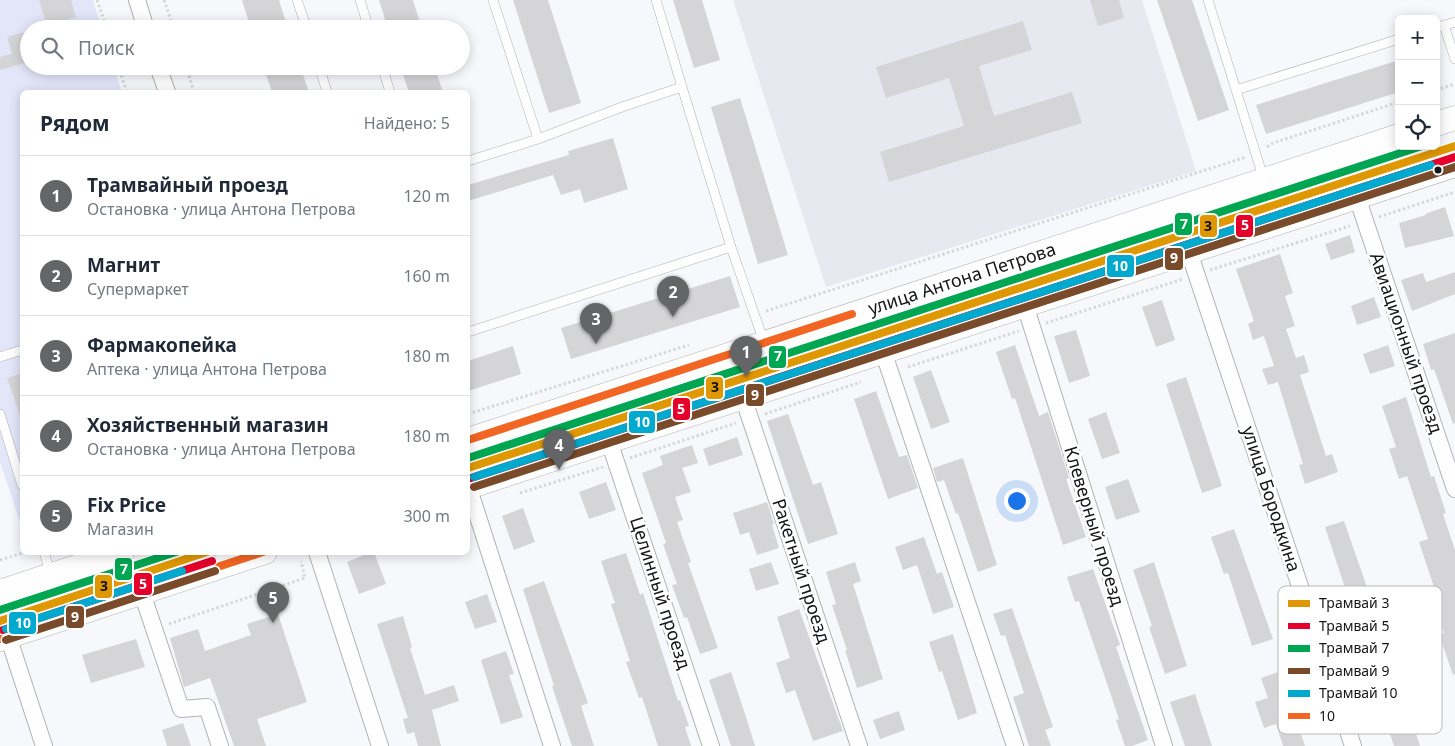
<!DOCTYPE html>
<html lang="ru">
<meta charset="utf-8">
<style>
body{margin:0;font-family:"Noto Sans",sans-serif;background:#f6f6f7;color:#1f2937}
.controls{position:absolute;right:15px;top:15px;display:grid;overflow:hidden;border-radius:8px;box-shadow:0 2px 12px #0003}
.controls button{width:45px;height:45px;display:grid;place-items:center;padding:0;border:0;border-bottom:1px solid #e0e1e3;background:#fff;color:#1f2937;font:25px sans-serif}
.you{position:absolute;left:1016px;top:500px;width:18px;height:18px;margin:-12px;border:4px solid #fff;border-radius:50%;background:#1a73e8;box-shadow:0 0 0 8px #1a73e833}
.badge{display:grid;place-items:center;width:32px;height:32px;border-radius:50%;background:#646567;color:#fff;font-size:16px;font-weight:700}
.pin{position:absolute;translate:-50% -41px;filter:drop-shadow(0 1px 2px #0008)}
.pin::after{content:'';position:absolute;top:26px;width:18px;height:15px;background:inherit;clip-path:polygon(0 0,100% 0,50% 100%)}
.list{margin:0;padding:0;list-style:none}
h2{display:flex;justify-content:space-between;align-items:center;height:65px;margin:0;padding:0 20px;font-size:21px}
h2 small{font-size:16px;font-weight:400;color:#747a83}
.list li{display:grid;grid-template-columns:32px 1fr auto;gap:15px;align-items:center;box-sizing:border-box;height:80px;padding:0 20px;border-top:1px solid #e0e1e3}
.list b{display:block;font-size:19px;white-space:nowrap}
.list p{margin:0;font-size:16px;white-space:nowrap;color:#747a83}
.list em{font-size:16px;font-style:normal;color:#747a83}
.icon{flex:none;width:28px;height:28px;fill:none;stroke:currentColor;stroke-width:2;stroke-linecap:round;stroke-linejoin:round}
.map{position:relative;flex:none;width:1455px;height:746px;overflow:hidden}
.search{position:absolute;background:#fff;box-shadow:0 2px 12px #0003;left:20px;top:20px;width:450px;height:55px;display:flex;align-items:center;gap:12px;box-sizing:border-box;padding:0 18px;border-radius:28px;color:#747a83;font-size:19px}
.panel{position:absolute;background:#fff;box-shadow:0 2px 12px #0003;left:20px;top:90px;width:450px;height:465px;border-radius:8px}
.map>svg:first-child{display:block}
.built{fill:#e8e8f1}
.green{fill:#e3e5f9}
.building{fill:#d5d5d7}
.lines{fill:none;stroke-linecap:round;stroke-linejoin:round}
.lane-casing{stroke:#b1b2b4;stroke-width:10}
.street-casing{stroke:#b1b2b4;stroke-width:18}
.secondary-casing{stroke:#b1b2b4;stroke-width:25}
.path{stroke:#d8d8d8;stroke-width:3;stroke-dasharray:2.5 2.5;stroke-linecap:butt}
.lane{stroke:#fefefe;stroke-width:9}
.street{stroke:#fefefe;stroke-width:16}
.secondary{stroke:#fefefe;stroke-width:24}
.bus-1-casing{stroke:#fff;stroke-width:11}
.bus-1{stroke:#f26522;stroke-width:8}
.tram-1-casing{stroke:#fff;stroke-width:11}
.tram-2-casing{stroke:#fff;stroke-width:11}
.tram-3-casing{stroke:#fff;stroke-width:11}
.tram-4-casing{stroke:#fff;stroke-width:11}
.tram-5-casing{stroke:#fff;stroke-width:11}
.tram-1{stroke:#e09802;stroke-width:8}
.tram-2{stroke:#e4002b;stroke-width:8}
.tram-3{stroke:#00a651;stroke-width:8}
.tram-4{stroke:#7a4b2a;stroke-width:8}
.tram-5{stroke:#00a9ce;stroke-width:8}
.bus-dot{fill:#151617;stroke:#fff;stroke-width:2}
.labels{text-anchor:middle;stroke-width:5;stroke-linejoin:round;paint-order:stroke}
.street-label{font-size:18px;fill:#151617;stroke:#fff}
.key{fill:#fff;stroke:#b9b9b9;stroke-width:1}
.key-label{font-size:14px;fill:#151617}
.line-badge{stroke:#fff;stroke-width:2}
.badge-label{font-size:14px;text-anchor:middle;font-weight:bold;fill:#fff}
.pale-badge-label{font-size:14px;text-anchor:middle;font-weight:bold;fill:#111}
</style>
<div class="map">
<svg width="1455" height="746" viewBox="0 0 1455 746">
<rect width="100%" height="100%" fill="#f7f8fb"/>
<!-- built -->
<path class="built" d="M 733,0 L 1142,0 L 1196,171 L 826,287 Z"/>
<!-- green -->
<path class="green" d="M 0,0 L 93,0 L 102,29 L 29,29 L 29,66 L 113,66 L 122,92 L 22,92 L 22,528 L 0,462 Z"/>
<!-- building -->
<path class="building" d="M 39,0 L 71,0 L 76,17 L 69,19 L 72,29 L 48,29 Z
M 242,0 L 279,0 L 288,29 L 251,29 Z
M 379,0 L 413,0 L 422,29 L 388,29 Z
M 513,0 L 548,0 L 581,103 L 549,113 Z
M 673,0 L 702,0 L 720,60 L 694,68 Z
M 1090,0 L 1119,0 L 1124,18 L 1098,26 Z
M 1157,0 L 1192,0 L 1229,110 L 1198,121 Z
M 1023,21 L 1032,50 L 979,66 L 994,116 L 1072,92 L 1082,123 L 889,182 L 880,152 L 964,126 L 949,78 L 886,98 L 876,67 Z
M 29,31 L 29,62 L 0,70 L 0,57 L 12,54 L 7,37 Z
M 1399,60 L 1399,92 L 1266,134 L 1256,105 Z
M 263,66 L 300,66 L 309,92 L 272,92 Z
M 400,66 L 434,66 L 443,92 L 409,92 Z
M 740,98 L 788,255 L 758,264 L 711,107 Z
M 613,138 L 628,189 L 584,203 L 580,189 L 561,195 L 553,175 L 468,201 L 468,185 L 569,155 L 568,151 Z
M 1445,207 L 1454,236 L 1405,248 L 1399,223 L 1426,215 L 1425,214 Z
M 1350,235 L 1355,252 L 1331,260 L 1325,244 Z
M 1280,254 L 1293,293 L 1285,296 L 1295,326 L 1286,329 L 1296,358 L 1304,355 L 1309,372 L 1300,375 L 1326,456 L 1332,454 L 1338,472 L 1305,484 L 1299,465 L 1303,464 L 1278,382 L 1268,385 L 1262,369 L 1274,366 L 1264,336 L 1253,340 L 1248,324 L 1254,321 L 1236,269 Z
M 1455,272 L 1455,294 L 1412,311 L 1401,280 L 1423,273 L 1426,282 Z
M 730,276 L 740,307 L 571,359 L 561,328 Z
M 1374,297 L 1381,317 L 1357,325 L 1351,306 Z
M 1162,300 L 1175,340 L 1156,347 L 1142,307 Z
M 1076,330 L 1090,376 L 1069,383 L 1054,336 Z
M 1455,333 L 1455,423 L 1453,424 L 1434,369 L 1431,370 L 1423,344 Z
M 1015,345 L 1039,416 L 1048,412 L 1069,478 L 1066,479 L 1086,537 L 1063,545 L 1015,398 L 1012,399 L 996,352 Z
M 1388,345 L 1395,366 L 1370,374 L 1363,354 Z
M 513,346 L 521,374 L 468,391 L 468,361 Z
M 931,370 L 950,422 L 931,429 L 913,377 Z
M 22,373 L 22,415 L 20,415 L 7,378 Z
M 1186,377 L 1222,486 L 1202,493 L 1166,384 Z
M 876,391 L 899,457 L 907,455 L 918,488 L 888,499 L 854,399 Z
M 1406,397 L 1431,477 L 1434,476 L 1446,513 L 1443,514 L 1455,550 L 1455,674 L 1453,675 L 1439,634 L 1444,633 L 1431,594 L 1436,593 L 1419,542 L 1428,539 L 1407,476 L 1399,479 L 1389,449 L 1396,447 L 1382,406 Z
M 1106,412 L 1120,453 L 1102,459 L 1088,419 Z
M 788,414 L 813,485 L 821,482 L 838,534 L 808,544 L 767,421 Z
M 737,437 L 743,455 L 709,466 L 703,449 Z
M 692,445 L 698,463 L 682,468 L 691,492 L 675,497 L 683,520 L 677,522 L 691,562 L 688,563 L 718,648 L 700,654 L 687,617 L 684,618 L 672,585 L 677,584 L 663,544 L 666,543 L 642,473 L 663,465 L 660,456 Z
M 963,458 L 997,565 L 978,572 L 958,513 L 956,514 L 944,480 L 937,482 L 933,468 Z
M 1128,479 L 1140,512 L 1116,520 L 1105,487 Z
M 606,482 L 616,510 L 589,519 L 579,492 Z
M 767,502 L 774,524 L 772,525 L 779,548 L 757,555 L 749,532 L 740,535 L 733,513 Z
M 523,508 L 535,542 L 514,550 L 502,516 Z
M 1344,521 L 1369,593 L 1373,591 L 1385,625 L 1354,635 L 1342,602 L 1349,600 L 1325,527 Z
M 1234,529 L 1273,639 L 1252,646 L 1228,573 L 1224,574 L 1211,537 Z
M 924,537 L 937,574 L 942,572 L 954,607 L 933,614 L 917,565 L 903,570 L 895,547 Z
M 371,552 L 374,552 L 386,584 L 359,594 L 347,562 Z
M 626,553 L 640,595 L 643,593 L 678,701 L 680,700 L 689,726 L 685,727 L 691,746 L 658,746 L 642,697 L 639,698 L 626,662 L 630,661 L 611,604 L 615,603 L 601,561 Z
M 771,562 L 779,584 L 756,591 L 749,569 Z
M 855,562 L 861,581 L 853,584 L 883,679 L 857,688 L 845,650 L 847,650 L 832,605 L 836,604 L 826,572 Z
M 1154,562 L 1187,666 L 1165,674 L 1149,627 L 1152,626 L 1133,570 Z
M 1093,569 L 1120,645 L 1116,647 L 1148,740 L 1132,746 L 1125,746 L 1116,720 L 1119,719 L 1079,601 L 1075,602 L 1067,577 Z
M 544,581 L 588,703 L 581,706 L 594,746 L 572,746 L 552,686 L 554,686 L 523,589 Z
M 487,594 L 497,622 L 475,629 L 465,602 Z
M 1012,608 L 1053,727 L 1045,730 L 1051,746 L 1029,746 L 1013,697 L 1024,693 L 1005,635 L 1001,636 L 993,614 Z
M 799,609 L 843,731 L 813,741 L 795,690 L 786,693 L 776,663 L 790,658 L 777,617 Z
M 278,614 L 307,702 L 257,719 L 266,746 L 234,746 L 210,678 L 184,687 L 170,638 L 198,629 L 205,651 L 251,635 L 247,624 Z
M 403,616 L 412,647 L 410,648 L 425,695 L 454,685 L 459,701 L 432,710 L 441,746 L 418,746 L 414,732 L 407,734 L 403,719 L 408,718 L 377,624 Z
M 953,634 L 977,713 L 958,720 L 942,671 L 939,672 L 929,642 Z
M 136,639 L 145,667 L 91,683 L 82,655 Z
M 506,651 L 514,674 L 509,675 L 523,717 L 501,724 L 481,660 Z
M 1281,671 L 1286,689 L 1305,746 L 1283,746 L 1276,724 L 1264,728 L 1255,702 L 1268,698 L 1261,678 Z
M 731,672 L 745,714 L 755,746 L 731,746 L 709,680 Z
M 1195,694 L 1212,746 L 1185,746 L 1170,702 Z
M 1406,702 L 1420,746 L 1394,746 L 1382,710 Z
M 899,711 L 905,730 L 880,739 L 873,720 Z
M 183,723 L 191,746 L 167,746 L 162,730 Z"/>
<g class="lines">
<!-- lane casing -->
<g class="lane-casing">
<path id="lane" d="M 297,0 L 307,29
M 360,0 L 369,29
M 493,0 L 538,139
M 656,0 L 682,87
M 1208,0 L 1264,180
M 1444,25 L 1455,59
M 1436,28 L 1455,22
M 319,66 L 327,92
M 382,66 L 390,92
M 1236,90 L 1399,39
M 468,161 L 538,139 L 622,107 L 682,87 L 731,247 L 764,342
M 468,332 L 731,247
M 0,357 L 22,350
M 0,414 L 22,485
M 44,552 L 51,576"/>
</g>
<!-- street casing -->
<g class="street-casing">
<path id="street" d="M 137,0 L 146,29
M 158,66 L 167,92
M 1357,197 L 1455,489
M 1189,252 L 1353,746
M 1025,305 L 1164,746
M 883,351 L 1015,746
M 743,397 L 859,746
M 609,441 L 711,746
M 468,486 L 552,746
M 317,552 L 380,746
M 142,593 L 181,709 L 207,707 L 220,746
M 8,636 L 44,746"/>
</g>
<!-- secondary casing -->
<g class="secondary-casing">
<path id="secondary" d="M 1436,124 L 1455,118
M 468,440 L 1399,136
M 468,487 L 1455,165
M 0,592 L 122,552
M 0,639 L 265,552"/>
</g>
<!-- path -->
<path class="path" d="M 97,0 L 107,29
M 164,0 L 174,29
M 118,66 L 127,92
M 186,66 L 194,92
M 1436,90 L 1455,84
M 1267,147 L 1273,143 L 1399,102
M 1379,217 L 1455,192
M 1210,270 L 1350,226
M 766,311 L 1246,157
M 1046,323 L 1183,279
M 908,367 L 1019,331
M 468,414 L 689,345
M 765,414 L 861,382
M 630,458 L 736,423
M 520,493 L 603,467
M 0,560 L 26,552
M 169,624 L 305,578 L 301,561"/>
<!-- lane -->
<use href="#lane" class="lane"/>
<!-- street -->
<use href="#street" class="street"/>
<!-- secondary -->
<use href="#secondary" class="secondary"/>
<!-- bus-1 casing -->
<g class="bus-1-casing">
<path id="bus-1" d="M 468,440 L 852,314
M 468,487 L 1455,165
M 0,639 L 263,552"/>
</g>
<!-- bus-1 -->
<use href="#bus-1" class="bus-1"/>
<!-- tram-1 casing -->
<g class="tram-1-casing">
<path id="tram-1" d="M 468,468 L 1455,146
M 0,621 L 207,552"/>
</g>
<!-- tram-2 casing -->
<g class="tram-2-casing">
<path id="tram-2" d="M 471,478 L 1455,157
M 3,630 L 212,561"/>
</g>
<!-- tram-3 casing -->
<g class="tram-3-casing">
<path id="tram-3" d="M 468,458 L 1422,146
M 0,610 L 176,552"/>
</g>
<!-- tram-4 casing -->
<g class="tram-4-casing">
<path id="tram-4" d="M 474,487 L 1455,167
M 6,640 L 215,571"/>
</g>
<!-- tram-5 casing -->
<g class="tram-5-casing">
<path id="tram-5" d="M 474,477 L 1431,165
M 6,629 L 182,571"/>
</g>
<!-- tram-1 -->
<use href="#tram-1" class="tram-1"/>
<!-- tram-2 -->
<use href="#tram-2" class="tram-2"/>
<!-- tram-3 -->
<use href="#tram-3" class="tram-3"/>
<!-- tram-4 -->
<use href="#tram-4" class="tram-4"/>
<!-- tram-5 -->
<use href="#tram-5" class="tram-5"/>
</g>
<!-- markers -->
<circle class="bus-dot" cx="1438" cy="170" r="4.5"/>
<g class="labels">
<!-- street labels -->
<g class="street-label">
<text transform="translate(962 279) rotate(-18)" y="6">улица Антона Петрова</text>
<text transform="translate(1406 343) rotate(71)" y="6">Авиационный проезд</text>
<text transform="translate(1271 499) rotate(72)" y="6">улица Бородкина</text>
<text transform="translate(1094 526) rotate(73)" y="6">Клеверный проезд</text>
<text transform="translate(801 571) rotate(72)" y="6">Ракетный проезд</text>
<text transform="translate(660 593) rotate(72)" y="6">Целинный проезд</text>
</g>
</g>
<!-- legend -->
<rect x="1278" y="586" width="164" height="148" rx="8" class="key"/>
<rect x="1288" y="600" width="22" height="7" fill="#e09802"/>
<rect x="1288" y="623" width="22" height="6" fill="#e4002b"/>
<rect x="1288" y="645" width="22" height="7" fill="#00a651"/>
<rect x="1288" y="668" width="22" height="6" fill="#7a4b2a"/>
<rect x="1288" y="690" width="22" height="7" fill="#00a9ce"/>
<rect x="1288" y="713" width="22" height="6" fill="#f26522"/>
<g class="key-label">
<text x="1319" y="608">Трамвай 3</text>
<text x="1319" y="631">Трамвай 5</text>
<text x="1319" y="653">Трамвай 7</text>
<text x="1319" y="676">Трамвай 9</text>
<text x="1319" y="698">Трамвай 10</text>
<text x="1319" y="721">10</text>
</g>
<g class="line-badge">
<rect x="1174" y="212" width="19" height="24" rx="5" fill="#00a651"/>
<rect x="1235" y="214" width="19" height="24" rx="5" fill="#e4002b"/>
<rect x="1199" y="214" width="19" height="24" rx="5" fill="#e09802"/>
<rect x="1164" y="247" width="20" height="24" rx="5" fill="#7a4b2a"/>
<rect x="1106" y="254" width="29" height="24" rx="5" fill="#00a9ce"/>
<rect x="768" y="345" width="19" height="24" rx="5" fill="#00a651"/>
<rect x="705" y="376" width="19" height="24" rx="5" fill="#e09802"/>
<rect x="745" y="383" width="20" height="24" rx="5" fill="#7a4b2a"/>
<rect x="672" y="397" width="19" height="24" rx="5" fill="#e4002b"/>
<rect x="628" y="410" width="28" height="24" rx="5" fill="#00a9ce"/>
<rect x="114" y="557" width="19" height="24" rx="5" fill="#00a651"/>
<rect x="133" y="572" width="20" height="24" rx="5" fill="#e4002b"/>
<rect x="94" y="574" width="19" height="25" rx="5" fill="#e09802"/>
<rect x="65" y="605" width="20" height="24" rx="5" fill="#7a4b2a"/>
<rect x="8" y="611" width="29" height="24" rx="5" fill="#00a9ce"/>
</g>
<g class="badge-label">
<text x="1184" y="229">7</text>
<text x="1245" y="230">5</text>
<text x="1174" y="263">9</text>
<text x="1120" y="271">10</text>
<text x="778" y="361">7</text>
<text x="755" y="400">9</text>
<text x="681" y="414">5</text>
<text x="642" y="427">10</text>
<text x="124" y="574">7</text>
<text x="143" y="589">5</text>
<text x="75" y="622">9</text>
<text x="23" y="628">10</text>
</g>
<g class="pale-badge-label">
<text x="1208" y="231">3</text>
<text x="715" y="392">3</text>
<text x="104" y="591">3</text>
</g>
</svg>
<div class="controls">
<button>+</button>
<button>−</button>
<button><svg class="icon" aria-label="locate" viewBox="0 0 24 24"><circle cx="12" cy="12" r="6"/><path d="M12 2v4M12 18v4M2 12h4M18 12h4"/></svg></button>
</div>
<div class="you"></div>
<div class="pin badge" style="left:746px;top:377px">1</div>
<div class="pin badge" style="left:673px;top:317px">2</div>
<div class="pin badge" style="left:596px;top:344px">3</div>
<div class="pin badge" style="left:559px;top:470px">4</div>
<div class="pin badge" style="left:273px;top:623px">5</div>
<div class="search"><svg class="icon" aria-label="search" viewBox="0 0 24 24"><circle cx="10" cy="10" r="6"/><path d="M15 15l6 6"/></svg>Поиск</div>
<section class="panel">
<h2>Рядом<small>Найдено: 5</small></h2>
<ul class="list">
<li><span class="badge">1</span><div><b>Трамвайный проезд</b><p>Остановка · улица Антона Петрова</p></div><em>120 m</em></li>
<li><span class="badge">2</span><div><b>Магнит</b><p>Супермаркет</p></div><em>160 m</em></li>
<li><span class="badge">3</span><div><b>Фармакопейка</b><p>Аптека · улица Антона Петрова</p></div><em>180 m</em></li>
<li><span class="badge">4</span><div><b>Хозяйственный магазин</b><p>Остановка · улица Антона Петрова</p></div><em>180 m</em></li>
<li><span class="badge">5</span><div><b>Fix Price</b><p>Магазин</p></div><em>300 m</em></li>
</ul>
</section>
</div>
